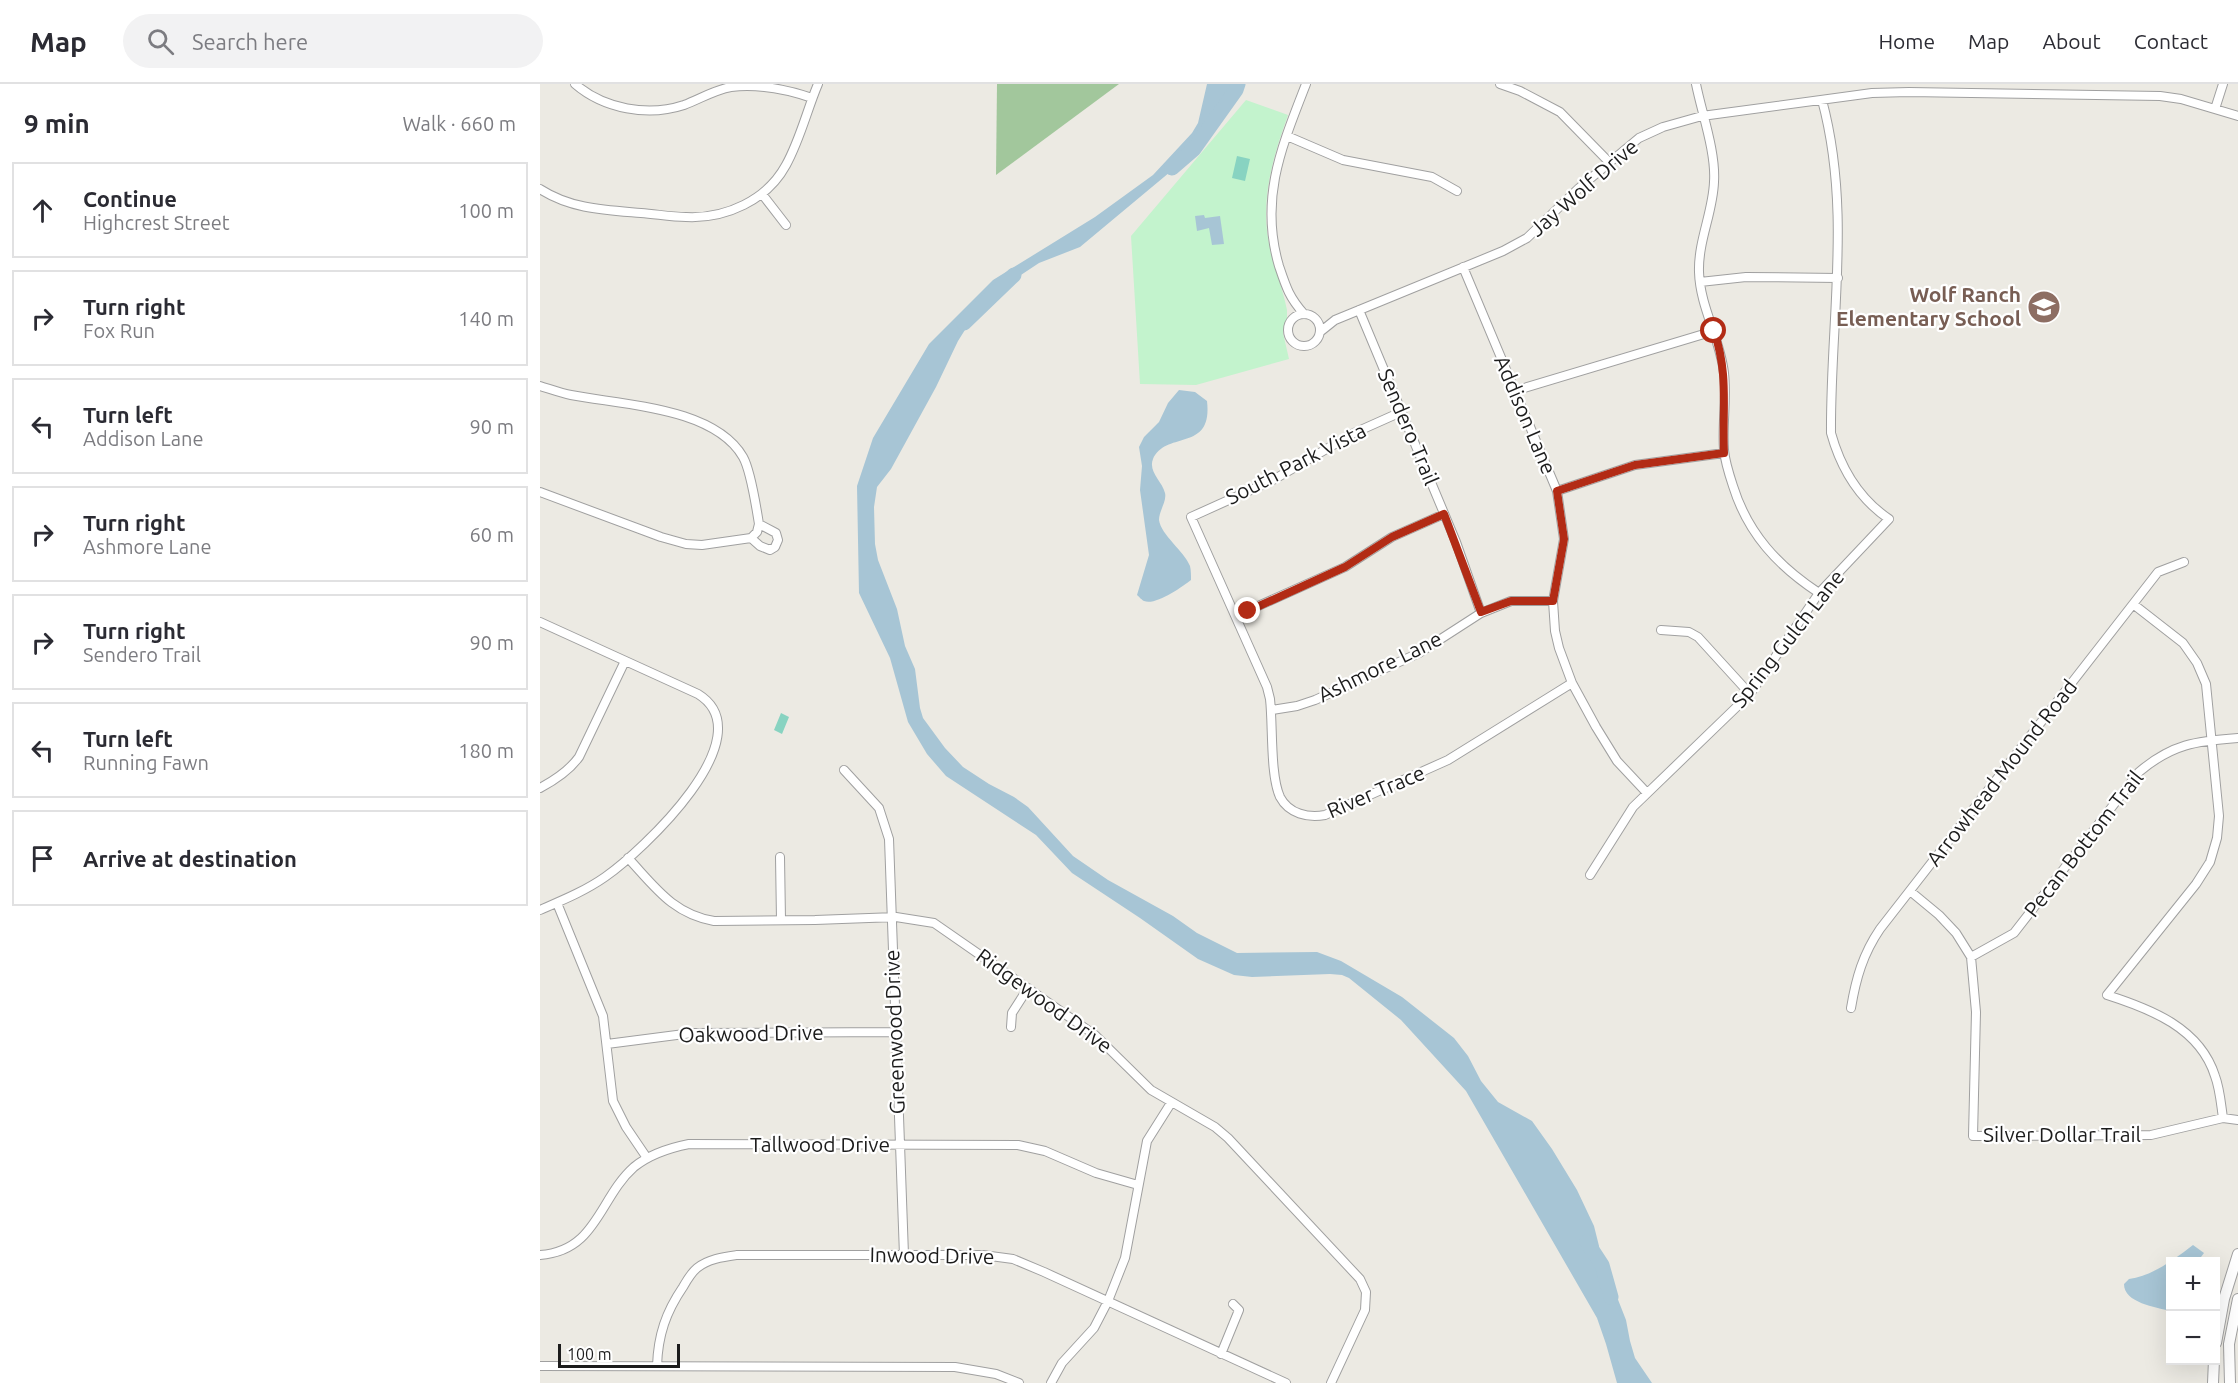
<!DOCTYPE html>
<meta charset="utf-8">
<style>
body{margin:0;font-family:Ubuntu,sans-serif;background:#f2f2f3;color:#2b2b33}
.controls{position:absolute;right:18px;bottom:18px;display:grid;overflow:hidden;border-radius:0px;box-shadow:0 6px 24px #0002}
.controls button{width:54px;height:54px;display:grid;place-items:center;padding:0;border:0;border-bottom:2px solid #e1e1e2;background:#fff;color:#2b2b33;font:30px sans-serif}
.scale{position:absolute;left:18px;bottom:15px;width:122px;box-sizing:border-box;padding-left:6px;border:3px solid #1c1c1c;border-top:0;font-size:16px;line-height:21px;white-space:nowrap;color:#1c1c1c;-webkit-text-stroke:4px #fff;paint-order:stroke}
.stop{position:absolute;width:18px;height:18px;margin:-14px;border:4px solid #b22b15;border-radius:50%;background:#fff}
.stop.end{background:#b22b15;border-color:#fff;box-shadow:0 2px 6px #0008}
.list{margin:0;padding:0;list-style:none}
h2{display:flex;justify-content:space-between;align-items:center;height:78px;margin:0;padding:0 24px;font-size:26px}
h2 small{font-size:20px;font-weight:400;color:#7c7c81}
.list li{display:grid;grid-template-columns:39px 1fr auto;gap:18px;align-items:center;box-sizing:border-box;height:96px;margin:0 12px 12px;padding:0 12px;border:2px solid #e1e1e2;border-radius:0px}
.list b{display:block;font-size:22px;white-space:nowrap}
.list p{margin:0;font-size:20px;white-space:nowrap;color:#7c7c81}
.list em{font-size:20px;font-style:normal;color:#7c7c81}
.icon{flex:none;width:33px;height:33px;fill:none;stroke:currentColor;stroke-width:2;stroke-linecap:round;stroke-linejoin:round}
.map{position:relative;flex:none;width:1698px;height:1299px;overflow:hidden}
header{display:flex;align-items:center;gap:36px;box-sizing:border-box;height:84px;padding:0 30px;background:#fff;border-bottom:2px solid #e1e1e2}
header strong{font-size:28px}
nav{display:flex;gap:33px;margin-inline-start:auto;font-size:21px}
.search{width:420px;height:54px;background:#f2f2f3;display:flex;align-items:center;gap:15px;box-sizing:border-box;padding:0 21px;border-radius:33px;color:#7c7c81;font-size:22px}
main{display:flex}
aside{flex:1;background:#fff}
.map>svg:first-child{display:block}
.forest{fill:#a2c79c}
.park{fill:#c3f3cd}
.pitch{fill:#88d3c1}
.water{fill:#a7c5d5}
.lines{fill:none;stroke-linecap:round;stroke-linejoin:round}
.river{stroke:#a7c5d5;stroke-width:15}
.minor-casing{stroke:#a0a0a0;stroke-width:10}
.tertiary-casing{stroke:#a0a0a0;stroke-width:12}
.minor{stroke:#fff;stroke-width:8}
.tertiary{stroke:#fff;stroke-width:10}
.route{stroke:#b22b15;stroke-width:8}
.labels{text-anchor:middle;stroke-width:4.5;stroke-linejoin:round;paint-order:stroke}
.street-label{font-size:21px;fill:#1c1c1c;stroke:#fff}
.education-label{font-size:21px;font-weight:bold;fill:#785e54;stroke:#fff;text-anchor:end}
</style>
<header>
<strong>Map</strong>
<div class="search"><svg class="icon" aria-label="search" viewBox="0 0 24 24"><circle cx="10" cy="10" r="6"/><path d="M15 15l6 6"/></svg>Search here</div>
<nav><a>Home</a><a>Map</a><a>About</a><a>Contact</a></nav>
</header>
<main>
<aside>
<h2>9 min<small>Walk · 660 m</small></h2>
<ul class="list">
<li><svg class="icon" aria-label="ahead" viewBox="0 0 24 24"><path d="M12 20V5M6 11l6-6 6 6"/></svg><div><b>Continue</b><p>Highcrest Street</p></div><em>100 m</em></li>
<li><svg class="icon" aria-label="right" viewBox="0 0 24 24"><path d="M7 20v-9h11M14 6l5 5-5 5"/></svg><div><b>Turn right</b><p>Fox Run</p></div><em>140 m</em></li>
<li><svg class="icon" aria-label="left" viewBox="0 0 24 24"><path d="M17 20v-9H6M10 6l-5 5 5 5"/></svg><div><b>Turn left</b><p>Addison Lane</p></div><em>90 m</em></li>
<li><svg class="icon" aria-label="right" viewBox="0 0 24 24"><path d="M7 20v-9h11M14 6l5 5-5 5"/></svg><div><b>Turn right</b><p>Ashmore Lane</p></div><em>60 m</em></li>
<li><svg class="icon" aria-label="right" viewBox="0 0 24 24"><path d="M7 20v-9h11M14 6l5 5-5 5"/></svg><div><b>Turn right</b><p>Sendero Trail</p></div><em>90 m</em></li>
<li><svg class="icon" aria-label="left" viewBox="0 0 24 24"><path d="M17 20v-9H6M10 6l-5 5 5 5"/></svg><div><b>Turn left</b><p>Running Fawn</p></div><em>180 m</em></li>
<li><svg class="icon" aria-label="arrive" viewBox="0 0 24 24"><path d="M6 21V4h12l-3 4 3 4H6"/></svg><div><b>Arrive at destination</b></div></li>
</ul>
</aside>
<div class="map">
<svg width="1698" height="1299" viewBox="0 0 1698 1299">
<rect width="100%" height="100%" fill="#eceae3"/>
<!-- forest -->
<path class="forest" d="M 457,0 L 579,0 L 456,91 Z"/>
<!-- park -->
<path class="park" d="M 706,16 L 748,31 C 734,70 721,112 728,154 C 732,178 742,201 747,226 L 747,237 L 743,249 L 749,275 L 656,301 L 600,300 L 591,152 Z"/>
<!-- pitch -->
<path class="pitch" d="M 697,72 L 710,75 L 705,97 L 692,94 Z
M 241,629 L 249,633 L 242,650 L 234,646 Z"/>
<!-- water -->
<path class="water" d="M 667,0 L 693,0 L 670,46 L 630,88 L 540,163 L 499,179 L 455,208 L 440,222 L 418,257 L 396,303 L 351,385 L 337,403 L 334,423 L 335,460 L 338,476 L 357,525 L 365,562 L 375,585 L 380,624 L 383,634 L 405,664 L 423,683 L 449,700 L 474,713 L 488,723 L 533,772 L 568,796 L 633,832 L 657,849 L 697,869 L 777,868 L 801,877 L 862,913 L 914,954 L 928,972 L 941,997 L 958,1018 L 992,1037 L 1012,1065 L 1037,1106 L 1054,1142 L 1059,1162 L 1060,1184 L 1075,1208 L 1086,1236 L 1090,1257 L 1095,1274 L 1112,1299 L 1077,1299 L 1066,1260 L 1057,1234 L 926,1007 L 861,936 L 809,894 L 802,891 L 790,890 L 712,893 L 694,891 L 658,875 L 600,834 L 532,789 L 496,751 L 406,692 L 387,670 L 368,638 L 350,574 L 319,509 L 317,402 L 333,354 L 389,260 L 453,196 L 555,133 L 613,91 L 652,49 L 658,39 Z
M 664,131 L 665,134 L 680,132 L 684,160 L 672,161 L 669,144 L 657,147 L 655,132 Z
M 639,306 L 655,308 L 667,317 C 673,369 626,346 613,375 C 608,388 622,397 625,409 C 627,417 619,427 619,436 C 621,451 644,467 650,482 C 651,486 651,492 651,496 C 642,503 615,522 604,517 C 603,517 598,512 597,511 L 609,471 L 600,406 L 602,382 L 599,363 L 604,353 L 619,338 L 628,319 Z
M 1653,1161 L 1664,1169 L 1658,1177 L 1630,1178 L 1630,1227 C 1616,1223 1584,1219 1584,1200 L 1589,1195 C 1612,1192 1635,1175 1653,1161 Z"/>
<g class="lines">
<!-- river -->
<path class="river" d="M 632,84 L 654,65 L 696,6 L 698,0
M 424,239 L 474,191
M 1047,1158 L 1062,1181 L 1071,1213"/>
<!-- minor casing -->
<g class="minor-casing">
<path id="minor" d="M 35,0 C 64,25 108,33 144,21 C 160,15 174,6 191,3 C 218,0 246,5 272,14
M 960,0 L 980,7 L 1020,28 L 1069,78
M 1156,0 C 1162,30 1176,68 1174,98 C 1173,128 1158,157 1159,188 C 1160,223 1180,254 1184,289 C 1187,315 1182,341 1184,366 C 1185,378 1189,390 1193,402 C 1208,450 1238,482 1279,509
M 1675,25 L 1683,0
M 747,52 L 803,76 L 892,93 L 917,107
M 0,105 C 31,125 65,126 101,129 C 116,130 131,133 146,133 C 186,135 227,116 246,81 C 260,56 267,26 278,0
M 222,110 L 246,141
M 923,183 L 1017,407 L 1024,455 L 1013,517 L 1015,547 L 1019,564 L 1032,599 L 1056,643 L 1077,677 L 1107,709
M 1160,198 L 1206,193 L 1298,194
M 819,226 L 916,458 L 941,529
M748 246a16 16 0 1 1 32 0a16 16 0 1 1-32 0Z
M 764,230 C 749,213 746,203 739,182 C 719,114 742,62 766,0
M 780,248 L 795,236 L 963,167 L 987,154 L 1039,104 L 1099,54 L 1123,43 L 1162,32 L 1332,9 L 1369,8 L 1620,12 L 1641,15 L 1698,32
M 0,302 C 10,305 21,309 31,311 C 82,321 174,323 203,373 C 211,387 216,422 219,440 L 217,448 L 211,454 L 162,461 L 146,460 L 121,453 L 0,408
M 974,307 L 1174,247
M 861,328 L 814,349 L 733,396 L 651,433 L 727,603 L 730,615 C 733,641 730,691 740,713 C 749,730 768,734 785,731 L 908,676 L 1032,599
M 1017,407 L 1095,381 L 1184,369
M 211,454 L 220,462 L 230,466 L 235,463 L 238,456 L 236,449 L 219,440
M 1593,520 L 1643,559 L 1657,579 L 1666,600 L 1679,732 L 1677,754 L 1670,778 L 1656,800 L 1567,911 C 1611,925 1660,944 1675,992 C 1680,1005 1681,1021 1683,1034
M 696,532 L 805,483 L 852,453 L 904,430
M 0,538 L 158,610 C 226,652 102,767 65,793 C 45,807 23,816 0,826
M 1121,546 L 1149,548 L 1158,553 L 1210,610
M 732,626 L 757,622 L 775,616 L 879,569 L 941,529 L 971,517 L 1013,517
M 304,686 L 339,724 L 349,755 L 364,1171
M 0,704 C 15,696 29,687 39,673 L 85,577
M 240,773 L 241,836
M 88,774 C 115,803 133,830 174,837 L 275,836 L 356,833 L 394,839 L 555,951 L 611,1006 L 675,1043 L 688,1054 L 820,1195 L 826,1208 L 825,1226 L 791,1299
M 1050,791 L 1093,723 L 1210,610 L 1279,509 L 1349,435 C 1318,414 1301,385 1291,349 C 1290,237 1312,127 1282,16
M 1370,807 L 1399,831 L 1416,849 L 1431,873 L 1436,928 L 1433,1052 L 1611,1051 L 1683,1034 L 1698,1036
M 17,819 L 63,932 L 73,1017 L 86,1043 L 107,1074
M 1431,873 L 1474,849 L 1599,688 C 1632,660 1656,657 1698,654
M 1311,924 C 1316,894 1323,870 1340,845 L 1618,488 L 1644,478
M 471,943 L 472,929 L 488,904
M 67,960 L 152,949 L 355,948
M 0,1171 C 57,1167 59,1114 94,1083 C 110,1070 129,1064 149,1060 L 478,1061 L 505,1067 L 556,1089 L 598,1101
M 681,1270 L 699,1226 L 693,1220
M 0,1282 L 415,1283 L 456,1290 L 479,1299
M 117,1282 C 118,1251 126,1228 143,1203 C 147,1196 151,1189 157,1184 C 168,1175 183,1173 197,1171 L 443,1171 L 473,1175 L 504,1188 L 746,1299
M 511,1299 L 522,1279 L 554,1244 L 568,1217 L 585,1174 L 607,1057 L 631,1019"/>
</g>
<!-- tertiary casing -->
<g class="tertiary-casing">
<path id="tertiary" d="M 1676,1259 L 1684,1215 L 1698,1170
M 1673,1299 L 1674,1276
M 1690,1299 L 1689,1260 L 1698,1215"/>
</g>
<!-- minor -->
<use href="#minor" class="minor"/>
<!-- tertiary -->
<use href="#tertiary" class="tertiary"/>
</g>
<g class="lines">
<!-- route -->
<path class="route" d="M 708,527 L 805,483 L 852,453 L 904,430 L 941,528 L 971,517 L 1013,517 L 1024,455 L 1017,407 L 1095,381 L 1184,369 C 1182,324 1189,291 1174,247"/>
</g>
<!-- icons -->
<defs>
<g id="school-disc" transform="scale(1.725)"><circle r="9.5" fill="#8d6e63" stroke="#fff"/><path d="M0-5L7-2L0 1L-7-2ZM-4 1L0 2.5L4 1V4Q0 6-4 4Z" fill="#fff"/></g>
</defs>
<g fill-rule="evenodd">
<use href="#school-disc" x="1504" y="223"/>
</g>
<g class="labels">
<!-- street labels -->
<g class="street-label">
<text transform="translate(1044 104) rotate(-41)" y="7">Jay Wolf Drive</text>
<text transform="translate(985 331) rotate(67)" y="7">Addison Lane</text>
<text transform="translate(868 343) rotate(67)" y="7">Sendero Trail</text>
<text transform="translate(756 380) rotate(-27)" y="7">South Park Vista</text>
<text transform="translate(1248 555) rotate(-52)" y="7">Spring Gulch Lane</text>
<text transform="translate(840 583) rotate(-26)" y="7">Ashmore Lane</text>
<text transform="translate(1462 689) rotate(-52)" y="7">Arrowhead Mound Road</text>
<text transform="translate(836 708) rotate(-23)" y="7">River Trace</text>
<text transform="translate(1544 760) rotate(-52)" y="7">Pecan Bottom Trail</text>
<text transform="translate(504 917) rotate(36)" y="7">Ridgewood Drive</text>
<text transform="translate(355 948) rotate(-92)" y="7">Greenwood Drive</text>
<text transform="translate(211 950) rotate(-1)" y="7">Oakwood Drive</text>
<text x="1522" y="1058">Silver Dollar Trail</text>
<text x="280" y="1068">Tallwood Drive</text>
<text transform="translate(392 1172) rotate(1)" y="7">Inwood Drive</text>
</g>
<!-- education labels -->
<g class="education-label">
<text x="1481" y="218">Wolf Ranch<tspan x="1481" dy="24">Elementary School</tspan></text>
</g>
</g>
</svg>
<div class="controls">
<button>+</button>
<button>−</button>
</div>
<div class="scale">100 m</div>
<div class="stop" style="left:1174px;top:247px"></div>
<div class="stop end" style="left:708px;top:527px"></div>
</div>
</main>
